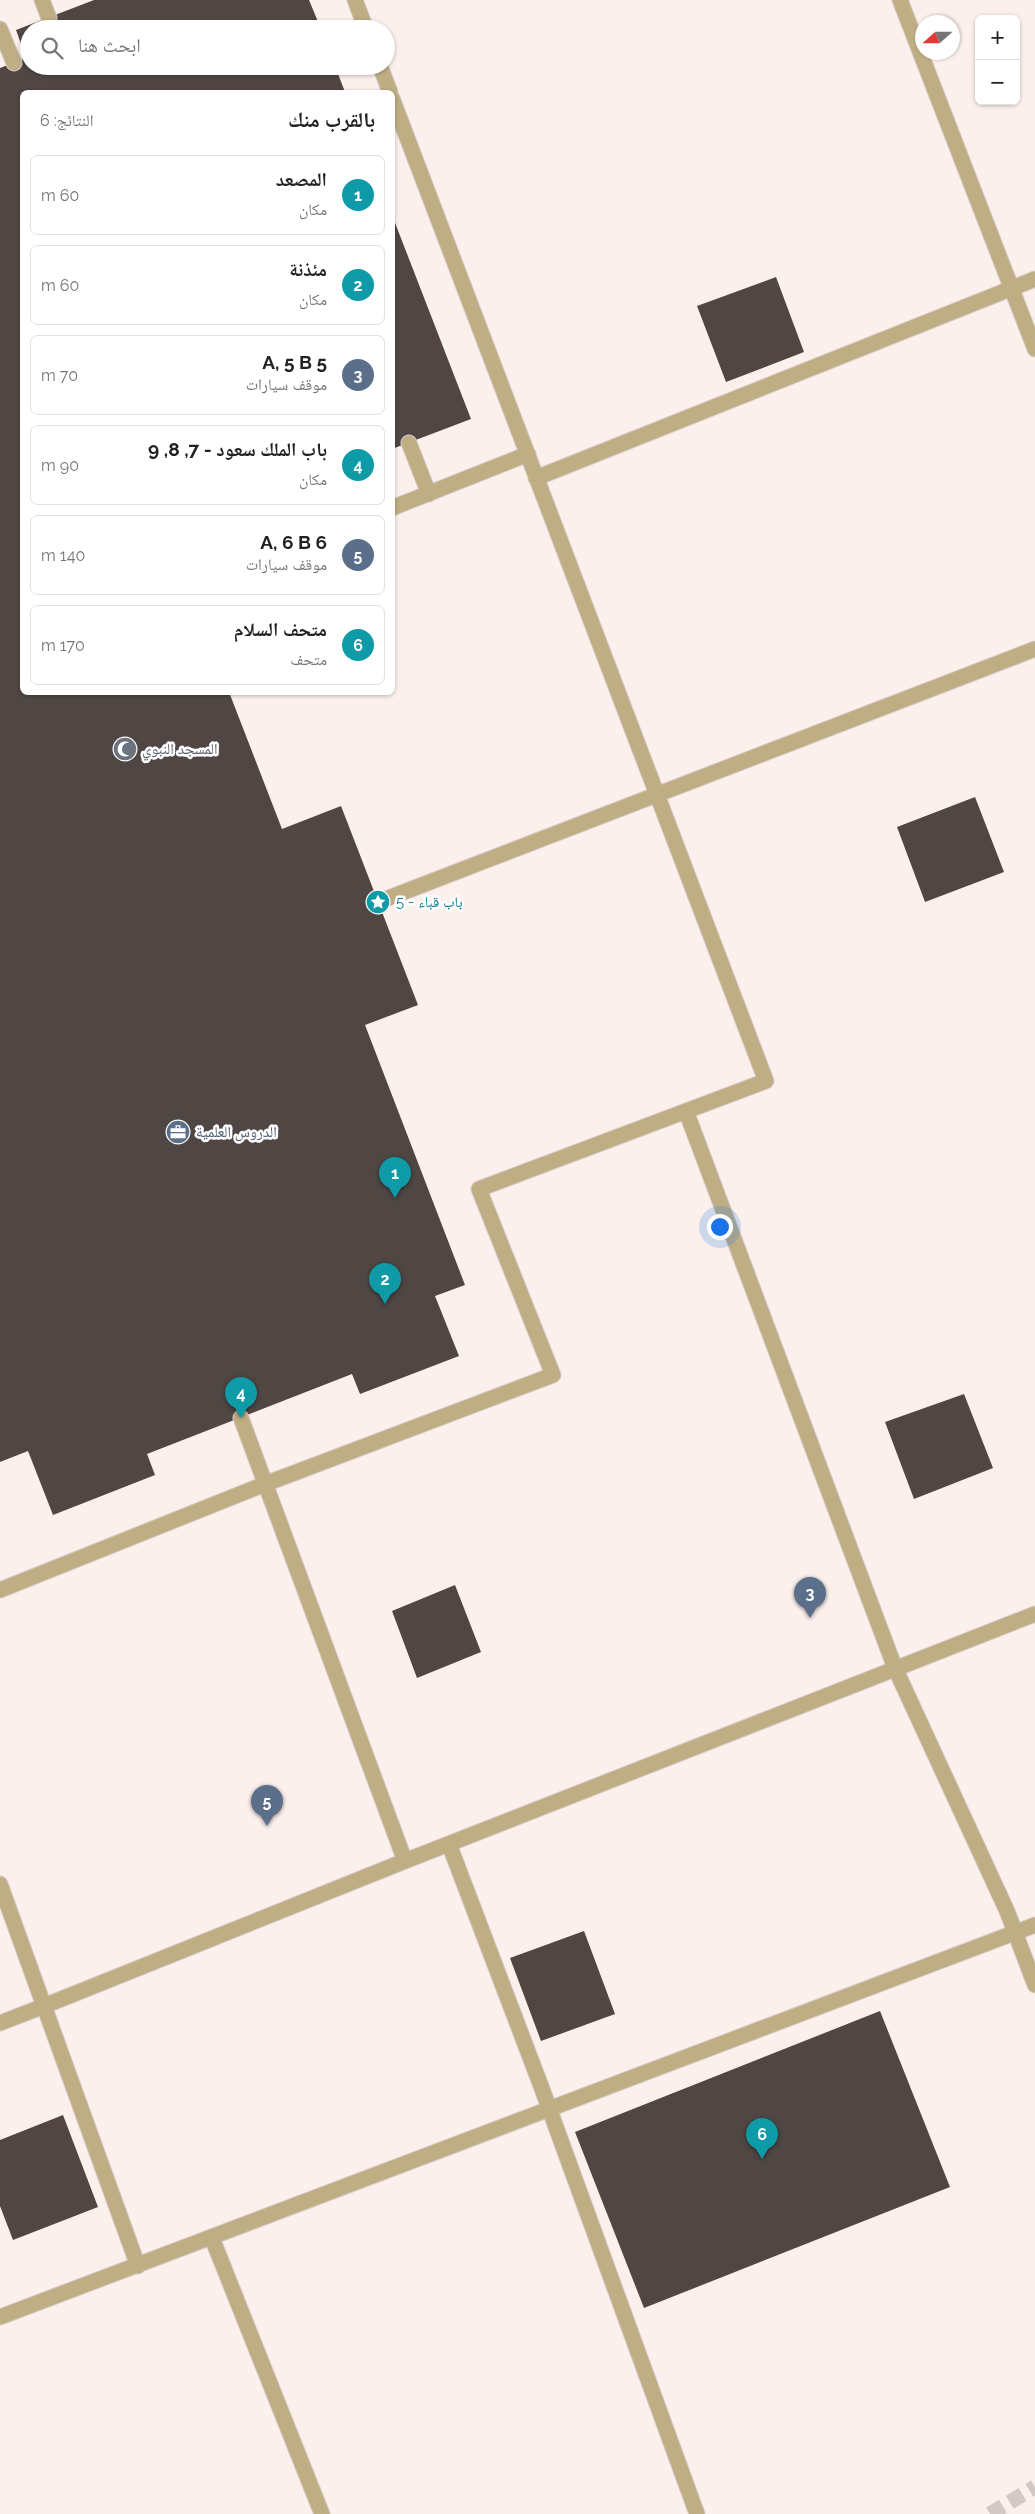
<!DOCTYPE html>
<html lang="ar">
<meta charset="utf-8">
<style>
body{margin:0;font-family:Raleway,"Noto Naskh Arabic",sans-serif;background:#f6f6f6;color:#222;direction:rtl}
.controls{position:absolute;right:15px;top:15px;display:grid;overflow:hidden;border-radius:8px;box-shadow:0 1px 4px #0004}
.controls button{width:45px;height:45px;display:grid;place-items:center;padding:0;border:0;border-bottom:1px solid #e0e0e0;background:#fff;color:#222;font:25px sans-serif}
.compass{position:absolute;left:915px;top:15px;width:45px;height:45px;border-radius:50%;background:#fff;box-shadow:0 1px 4px #0004;rotate:249deg}
.you{position:absolute;left:719px;top:1226px;width:18px;height:18px;margin:-12px;border:4px solid #fff;border-radius:50%;background:#1a73e8;box-shadow:0 0 0 8px #1a73e833}
.badge{display:grid;place-items:center;width:32px;height:32px;border-radius:50%;background:#0b8043;color:#fff;font-size:16px;font-weight:700}
.pin{position:absolute;translate:-50% -41px;filter:drop-shadow(0 1px 2px #0008)}
.pin::after{content:'';position:absolute;top:26px;width:18px;height:15px;background:inherit;clip-path:polygon(0 0,100% 0,50% 100%)}
.list{margin:0;padding:0;list-style:none}
h2{display:flex;justify-content:space-between;align-items:center;height:65px;margin:0;padding:0 20px;font-size:21px}
h2 small{font-size:16px;font-weight:400;color:#767676}
.list li{display:grid;grid-template-columns:32px 1fr auto;gap:15px;align-items:center;box-sizing:border-box;height:80px;margin:0 10px 10px;padding:0 10px;border:1px solid #e0e0e0;border-radius:8px}
.list b{display:block;font-size:19px;white-space:nowrap}
.list p{margin:0;font-size:16px;white-space:nowrap;color:#767676}
.list em{font-size:16px;font-style:normal;color:#767676}
.icon{flex:none;width:28px;height:28px;fill:none;stroke:currentColor;stroke-width:2;stroke-linecap:round;stroke-linejoin:round}
.map{position:relative;flex:none;width:1035px;height:2514px;overflow:hidden;direction:ltr}
.search{position:absolute;background:#fff;box-shadow:0 1px 4px #0004;left:20px;top:20px;width:375px;height:55px;display:flex;align-items:center;gap:12px;box-sizing:border-box;padding:0 18px;border-radius:28px;color:#767676;font-size:19px}
.panel{position:absolute;background:#fff;box-shadow:0 1px 4px #0004;left:20px;top:90px;width:375px;height:605px;border-radius:8px;direction:rtl}
.map>svg:first-child{display:block}
.building{fill:#504744}
.lines{fill:none;stroke-linecap:round;stroke-linejoin:round}
.major-tunnel{stroke:#d2c8c5;stroke-width:15;stroke-dasharray:15 8;stroke-linecap:butt}
.minor-casing{stroke:#d6ccc9;stroke-width:17}
.minor{stroke:#bfad83;stroke-width:15}
.labels{text-anchor:middle;stroke-width:5;stroke-linejoin:round;paint-order:stroke}
.worship-label{font-size:15px;fill:#5b616d;stroke:#fff;text-anchor:start}
.culture-label{font-size:15px;fill:#0d838f;stroke:#fff;text-anchor:start}
.service-label{font-size:15px;fill:#4e5e75;stroke:#fff;text-anchor:start}
</style>
<div class="map">
<svg width="1035" height="2514" viewBox="0 0 1035 2514">
<rect width="100%" height="100%" fill="#fbf0ec"/>
<!-- building -->
<path class="building" d="M 94,0 L 309,0 L 321,29 L 29,29 L 29,66 L 335,66 L 345,92 L 22,92 L 22,692 L 229,692 L 282,829 L 341,806 L 418,1005 L 365,1025 L 465,1285 L 435,1296 L 459,1356 L 360,1394 L 352,1374 L 147,1454 L 155,1475 L 53,1515 L 28,1451 L 0,1462 L 0,68 L 26,58 L 16,30 Z
M 392,215 L 471,419 L 392,449 Z
M 776,277 L 804,352 L 726,382 L 697,306 Z
M 975,797 L 1004,872 L 925,902 L 897,827 Z
M 964,1394 L 993,1468 L 914,1499 L 885,1422 Z
M 455,1585 L 481,1652 L 417,1678 L 392,1611 Z
M 584,1931 L 615,2014 L 541,2041 L 510,1958 Z
M 880,2011 L 950,2187 L 644,2308 L 575,2132 Z
M 63,2115 L 98,2207 L 13,2240 L 0,2206 L 0,2140 Z"/>
<g class="lines">
<!-- major-tunnel -->
<path class="major-tunnel" d="M 990,2514 L 1035,2487"/>
<!-- minor casing -->
<g class="minor-casing">
<path id="minor" d="M 42,0 L 49,18
M 355,0 L 366,29
M 900,0 L 1035,349
M 0,29 L 14,63
M 380,66 L 390,92
M 409,443 L 429,494
M 536,478 L 1035,279
M 392,508 L 528,454
M 378,902 L 1035,649
M 686,1111 L 895,1668 L 1007,1911 L 1035,1985
M 241,1418 L 405,1861
M 0,1590 L 265,1484 L 553,1375 L 479,1189 L 766,1081 L 392,98
M 449,1844 L 541,2086 L 697,2514
M 0,1884 L 44,2006 L 0,2023
M 212,2238 L 322,2514
M 138,2266 L 44,2006 L 405,1861 L 1035,1614
M 0,2317 L 1035,1925"/>
</g>
<!-- minor -->
<use href="#minor" class="minor"/>
</g>
<!-- icons -->
<defs>
<g id="mosque-disc" transform="scale(1.25)"><circle r="9.5" fill="#6b7280" stroke="#fff"/><path d="M3.5-4.9A6 6 0 1 0 3.5 4.9A5 5 0 1 1 3.5-4.9Z" fill="#fff"/></g>
<g id="sight-disc" transform="scale(1.25)"><circle r="9.5" fill="#0f9aa8" stroke="#fff"/><path d="M0-6L1.8-2.2L6-1.7L2.9 1.2L3.7 5.4L0 3.3L-3.7 5.4L-2.9 1.2L-6-1.7L-1.8-2.2Z" fill="#fff"/></g>
<g id="office-disc" transform="scale(1.25)"><circle r="9.5" fill="#5c6f8a" stroke="#fff"/><path d="M-6-3h4V-5.5h4V-3h4V5H-6ZM-1-4.5V-3h2v-1.5ZM-6 0V1H6V0Z" fill="#fff"/></g>
</defs>
<g fill-rule="evenodd">
<use href="#mosque-disc" x="125" y="749"/>
<use href="#sight-disc" x="378" y="902"/>
<use href="#office-disc" x="178" y="1132"/>
</g>
<g class="labels">
<!-- worship labels -->
<g class="worship-label">
<text x="142" y="754">المسجد النبوي</text>
</g>
<!-- culture labels -->
<g class="culture-label">
<text x="396" y="907">باب قباء - 5</text>
</g>
<!-- service labels -->
<g class="service-label">
<text x="196" y="1137">الدروس العلمية</text>
</g>
</g>
</svg>
<div class="controls">
<button>+</button>
<button>−</button>
</div>
<svg class="compass" viewBox="-18 -18 36 36"><path d="M0-13l5 13h-10z" fill="#e53935"/><path d="M0 13l5-13h-10z" fill="#767676"/></svg>
<div class="you"></div>
<div class="pin badge" style="left:395px;top:1198px;background:#0f9aa8">1</div>
<div class="pin badge" style="left:385px;top:1304px;background:#0f9aa8">2</div>
<div class="pin badge" style="left:810px;top:1618px;background:#5c6f8a">3</div>
<div class="pin badge" style="left:241px;top:1418px;background:#0f9aa8">4</div>
<div class="pin badge" style="left:267px;top:1826px;background:#5c6f8a">5</div>
<div class="pin badge" style="left:762px;top:2159px;background:#0f9aa8">6</div>
<div class="search"><svg class="icon" aria-label="search" viewBox="0 0 24 24"><circle cx="10" cy="10" r="6"/><path d="M15 15l6 6"/></svg>ابحث هنا</div>
<section class="panel">
<h2>بالقرب منك<small>النتائج: 6</small></h2>
<ul class="list">
<li><span class="badge" style="background:#0f9aa8">1</span><div><b>المصعد</b><p>مكان</p></div><em>60 m</em></li>
<li><span class="badge" style="background:#0f9aa8">2</span><div><b>مئذنة</b><p>مكان</p></div><em>60 m</em></li>
<li><span class="badge" style="background:#5c6f8a">3</span><div><b>5 A, 5 B</b><p>موقف سيارات</p></div><em>70 m</em></li>
<li><span class="badge" style="background:#0f9aa8">4</span><div><b>باب الملك سعود - 7, 8, 9</b><p>مكان</p></div><em>90 m</em></li>
<li><span class="badge" style="background:#5c6f8a">5</span><div><b>6 A, 6 B</b><p>موقف سيارات</p></div><em>140 m</em></li>
<li><span class="badge" style="background:#0f9aa8">6</span><div><b>متحف السلام</b><p>متحف</p></div><em>170 m</em></li>
</ul>
</section>
</div>
